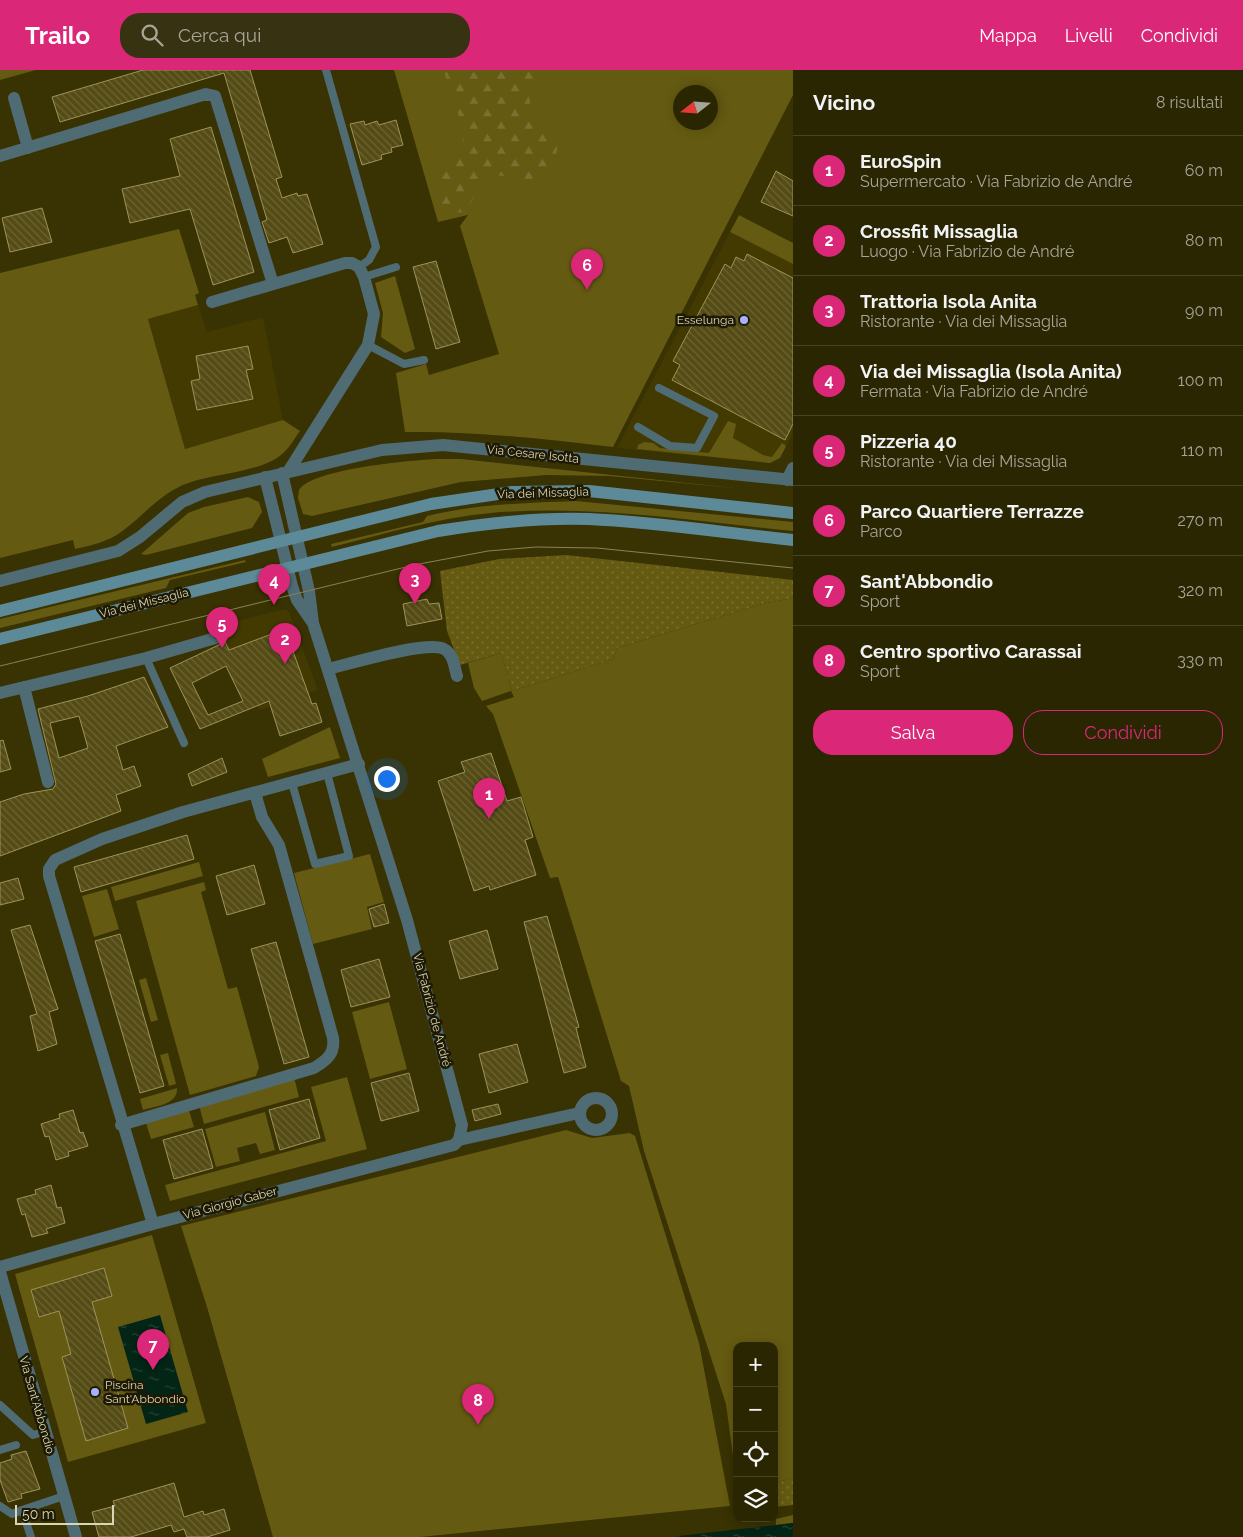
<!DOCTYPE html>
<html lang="it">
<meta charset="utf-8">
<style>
body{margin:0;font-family:Raleway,sans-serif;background:#373211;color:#f1f3f6}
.controls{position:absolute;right:15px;bottom:15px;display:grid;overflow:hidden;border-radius:10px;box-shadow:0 2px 12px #0003}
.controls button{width:45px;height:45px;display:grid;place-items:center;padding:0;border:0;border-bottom:1px solid #474324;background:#2b2602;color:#f1f3f6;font:25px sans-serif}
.compass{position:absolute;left:673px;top:15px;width:45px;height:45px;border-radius:50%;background:#2b2602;box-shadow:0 2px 12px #0003;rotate:253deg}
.scale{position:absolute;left:15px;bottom:12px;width:99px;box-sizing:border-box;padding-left:5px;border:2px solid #d9d5b7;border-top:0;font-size:14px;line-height:18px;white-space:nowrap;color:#d9d5b7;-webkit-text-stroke:4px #1e1903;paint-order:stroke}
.you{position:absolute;left:386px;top:708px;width:18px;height:18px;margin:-12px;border:4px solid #fff;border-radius:50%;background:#1a73e8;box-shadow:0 0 0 8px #1a73e833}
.badge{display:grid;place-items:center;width:32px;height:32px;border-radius:50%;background:#db2777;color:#fff;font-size:16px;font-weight:700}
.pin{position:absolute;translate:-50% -41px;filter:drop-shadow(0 1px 2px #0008)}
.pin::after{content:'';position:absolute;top:26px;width:18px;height:15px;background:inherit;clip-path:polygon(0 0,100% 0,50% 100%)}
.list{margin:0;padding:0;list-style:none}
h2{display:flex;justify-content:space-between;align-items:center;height:65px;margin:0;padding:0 20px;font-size:21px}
h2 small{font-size:16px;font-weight:400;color:#a6a599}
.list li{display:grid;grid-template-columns:32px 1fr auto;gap:15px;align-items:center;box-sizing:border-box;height:70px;padding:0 20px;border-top:1px solid #474324}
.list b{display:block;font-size:19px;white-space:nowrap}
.list p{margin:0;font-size:16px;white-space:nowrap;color:#a6a599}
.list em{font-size:16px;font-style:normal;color:#a6a599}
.actions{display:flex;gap:10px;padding:15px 20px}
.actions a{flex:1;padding:11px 0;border:1px solid #db2777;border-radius:20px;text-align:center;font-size:18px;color:#db2777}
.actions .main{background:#db2777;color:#fff}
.icon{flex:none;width:28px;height:28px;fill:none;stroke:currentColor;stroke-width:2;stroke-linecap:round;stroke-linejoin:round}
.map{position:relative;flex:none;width:793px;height:1467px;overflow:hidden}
header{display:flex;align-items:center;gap:30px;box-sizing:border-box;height:70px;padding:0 25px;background:#db2777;color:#fff}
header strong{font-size:24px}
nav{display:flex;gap:28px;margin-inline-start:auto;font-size:18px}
.search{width:350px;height:45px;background:#373211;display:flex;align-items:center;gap:12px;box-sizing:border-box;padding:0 18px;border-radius:20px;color:#a6a599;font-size:19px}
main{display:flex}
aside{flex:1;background:#2b2602}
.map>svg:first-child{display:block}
.built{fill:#433a01}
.green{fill:#655a11;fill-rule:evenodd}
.forest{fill:url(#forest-firs)}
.garden{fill:url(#garden-dots)}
.water{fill:url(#water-ripples)}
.building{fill:url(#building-back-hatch);stroke:#9d9459;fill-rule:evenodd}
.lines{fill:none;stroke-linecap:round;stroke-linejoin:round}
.lane{stroke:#4f6b74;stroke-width:8}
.street{stroke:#4f6b74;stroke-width:12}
.secondary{stroke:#5d8a99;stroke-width:12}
.tram{stroke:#87825a;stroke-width:1}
.poi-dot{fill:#aab0fb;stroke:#1e1903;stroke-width:2}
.labels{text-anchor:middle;stroke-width:5;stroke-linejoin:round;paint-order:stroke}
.poi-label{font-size:12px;fill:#d9d5b7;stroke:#1e1903;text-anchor:end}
.street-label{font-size:12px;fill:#d9d5b7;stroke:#1e1903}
</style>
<header>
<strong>Trailo</strong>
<div class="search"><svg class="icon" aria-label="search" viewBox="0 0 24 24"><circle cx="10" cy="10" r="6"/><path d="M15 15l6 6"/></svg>Cerca qui</div>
<nav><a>Mappa</a><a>Livelli</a><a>Condividi</a></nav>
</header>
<main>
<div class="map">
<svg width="793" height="1467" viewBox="0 0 793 1467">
<defs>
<pattern id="forest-firs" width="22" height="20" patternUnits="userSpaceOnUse" patternTransform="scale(1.25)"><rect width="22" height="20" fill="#655a11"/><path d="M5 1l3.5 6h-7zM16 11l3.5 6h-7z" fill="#7a7131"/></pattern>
<pattern id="garden-dots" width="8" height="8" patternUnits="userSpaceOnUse" patternTransform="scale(1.25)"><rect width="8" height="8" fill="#655a11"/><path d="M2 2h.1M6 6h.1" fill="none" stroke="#7a7131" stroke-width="1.8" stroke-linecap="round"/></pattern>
<pattern id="water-ripples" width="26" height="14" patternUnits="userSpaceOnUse" patternTransform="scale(1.25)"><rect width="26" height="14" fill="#032516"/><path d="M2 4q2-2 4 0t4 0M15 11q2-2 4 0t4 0" fill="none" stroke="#274436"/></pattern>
<pattern id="building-back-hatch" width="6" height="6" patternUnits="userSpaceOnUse" patternTransform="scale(1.25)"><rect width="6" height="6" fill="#544b15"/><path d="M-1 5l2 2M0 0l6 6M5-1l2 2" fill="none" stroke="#6c6435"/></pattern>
</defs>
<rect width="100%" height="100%" fill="#393202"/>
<!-- built -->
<path class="built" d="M 730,162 L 793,194 L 793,363 L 784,381 L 780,388 L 770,393 L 617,378 Z
M 198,235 L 207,262 L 263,247 L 283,350 L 185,379 L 148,249 Z
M 285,539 L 289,542 L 318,620 L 260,640 L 217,556 Z"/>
<!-- green -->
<path class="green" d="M 0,0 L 36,0 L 0,10 Z
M 394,0 L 793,0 L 793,25 L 613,377 C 544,369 475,361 405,362 L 396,303 L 426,294 L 429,305 L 499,284 L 460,156 L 468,145 L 438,152 ZM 680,22 L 710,22 L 710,52 L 680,52 Z
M 739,145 L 793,173 L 793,194 L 730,162 Z
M 179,159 L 199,223 L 195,225 L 198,235 L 148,249 L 185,379 L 283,350 L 300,361 C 294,369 289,379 281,385 C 258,404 207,403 179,417 C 154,429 138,452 115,466 C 102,473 89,476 75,479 L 73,470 L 0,488 L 0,203 Z
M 395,206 L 415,279 L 405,283 L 381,267 L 383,243 L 375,213 Z
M 728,351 L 736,354 L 733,368 L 763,385 L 772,387 L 782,373 L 786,376 L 780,388 L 770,393 L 637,379 L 638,375 L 644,372 L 653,373 L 660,378 L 709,383 Z
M 438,389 L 461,389 L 744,419 L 609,406 L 546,405 L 461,412 L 312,446 L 303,444 L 298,428 L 299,420 C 311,399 412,390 438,389 Z
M 248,427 L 259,432 L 262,442 L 252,458 L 146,485 L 141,484 L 188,443 L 204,437 Z
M 576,431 L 793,452 L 793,461 C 693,451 592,434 491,443 C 437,448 384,464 332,477 L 331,474 L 423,452 L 427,446 C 476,434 526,433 576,431 Z
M 245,490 L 246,492 L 170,510 L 166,518 L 0,558 L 0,549 Z
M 793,528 L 793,1408 L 774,1413 L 774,1276 L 737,1276 L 737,1416 L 726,1334 L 644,1081 L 629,1016 L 621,1011 L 558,807 L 550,808 L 493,644 L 486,636 L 514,627 L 511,621 L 482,631 L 474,618 L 468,593 L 501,583 L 512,621 L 614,589 L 617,578 L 762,534 Z
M 330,657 L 340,688 L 268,707 L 262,689 Z
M 370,784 L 384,832 L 367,837 L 372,859 L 313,874 L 294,803 Z
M 199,792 L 203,806 L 115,831 L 111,817 Z
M 204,812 L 206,820 L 201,822 L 228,919 L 237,917 L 259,997 L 256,1006 L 190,1025 L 136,831 Z
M 107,819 L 119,859 L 94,867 L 82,826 Z
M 146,908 L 158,950 L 151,952 L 139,910 Z
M 389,932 L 407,999 L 370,1009 L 352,942 Z
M 168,983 L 176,1014 L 169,1016 L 160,985 Z
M 294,1007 L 299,1027 L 204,1054 L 199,1035 Z
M 347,1007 L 367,1079 L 170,1131 L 165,1115 L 326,1071 L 311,1017 Z
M 177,1018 C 178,1035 156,1036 143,1040 L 140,1029 Z
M 188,1037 L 194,1057 L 151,1069 L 145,1050 Z
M 265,1042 L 275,1080 L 260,1084 L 256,1073 L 237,1078 L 240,1091 L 216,1097 L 205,1059 Z
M 566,1060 L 592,1068 L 630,1063 L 635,1066 L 699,1273 L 730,1436 L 420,1467 L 273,1467 L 207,1237 L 181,1156 Z
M 152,1165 L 206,1353 L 68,1392 L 15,1204 Z
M 793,1445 L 793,1453 L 776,1455 L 776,1449 Z"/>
<!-- forest -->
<path class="forest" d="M 443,0 L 540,0 L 528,18 C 531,33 528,53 548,54 L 558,75 L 552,102 L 522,117 L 507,106 L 487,105 L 465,142 L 450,143 L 439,130 L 440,105 L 464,77 L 457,36 Z"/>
<!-- garden -->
<path class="garden" d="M 566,485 L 793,510 L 793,528 L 762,534 L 617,578 L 614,589 L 512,621 L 501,583 L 460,595 L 447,561 L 440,501 L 499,489 Z
M 793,1408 L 793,1435 L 774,1437 L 774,1413 Z"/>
<!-- water -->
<path class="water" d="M 160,1245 L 188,1342 L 146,1354 L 118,1257 Z
M 793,1453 L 793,1467 L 670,1467 L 776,1455 Z"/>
<!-- building -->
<path class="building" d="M 143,0 L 250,0 L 282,107 L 276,109 L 282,128 L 297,123 L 298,126 L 307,124 L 323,174 L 293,183 L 287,167 L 269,173 L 262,152 L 267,150 L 224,3 L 60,52 L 52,27 Z
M 396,50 L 403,75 L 391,78 L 392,82 L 381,85 L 382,89 L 362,95 L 350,54 L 364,51 L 365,55 L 377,51 L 379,55 Z
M 211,57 L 254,202 L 213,215 L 190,139 L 130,153 L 122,119 L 180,106 L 170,69 Z
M 776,101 L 793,111 L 793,146 L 761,132 Z
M 42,138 L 52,172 L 10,182 L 2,148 Z
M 747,184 L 793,208 L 793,354 L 785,370 L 672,310 L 680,295 L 673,291 L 725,194 L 731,198 L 736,187 L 744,191 Z
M 436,191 L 460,272 L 436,279 L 413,197 Z
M 248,276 L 253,299 L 246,300 L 253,329 L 197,340 L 191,311 L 200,309 L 196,286 Z
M 427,529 L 429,534 L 439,533 L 442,549 L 407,556 L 403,534 Z
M 285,559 L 312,634 L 316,633 L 322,652 L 280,666 L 269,631 L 200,659 L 170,598 L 225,572 L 229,580 ZM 226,596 L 243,631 L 208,645 L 192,613 Z
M 144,607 L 168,657 L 116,676 L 123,700 L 134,696 L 141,716 L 116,725 L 121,741 L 0,786 L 0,732 L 24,724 L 53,719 L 56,714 L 38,639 L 88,626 ZM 79,646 L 88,678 L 59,688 L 50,653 Z
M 3,670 L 11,699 L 0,702 L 0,671 Z
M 491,683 L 507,731 L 521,727 L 533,767 L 525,770 L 536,805 L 490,820 L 489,816 L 474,821 L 438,711 L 465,702 L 461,692 Z
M 222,688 L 227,702 L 192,716 L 188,704 Z
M 187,765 L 194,789 L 81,822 L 74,797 Z
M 254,795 L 265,834 L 227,845 L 216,806 Z
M 18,808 L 24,829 L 0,835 L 0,813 Z
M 384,834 L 389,853 L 374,857 L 369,839 Z
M 547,846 L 579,957 L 576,958 L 586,997 L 564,1003 L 524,852 Z
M 30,855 L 58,939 L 49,942 L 57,974 L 38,981 L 30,946 L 37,944 L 11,860 Z
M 487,860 L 498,899 L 460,909 L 449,871 Z
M 120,864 L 164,1016 L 140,1023 L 95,871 Z
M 276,872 L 309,987 L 284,994 L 251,879 Z
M 379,889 L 390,927 L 351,937 L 341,900 Z
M 517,974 L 528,1012 L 489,1023 L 479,984 Z
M 409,1003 L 419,1041 L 381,1051 L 371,1013 Z
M 309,1029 L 320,1068 L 280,1080 L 269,1040 Z
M 498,1034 L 501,1044 L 475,1051 L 472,1040 Z
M 73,1040 L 80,1063 L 83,1062 L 88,1076 L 68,1082 L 69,1086 L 56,1090 L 49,1066 L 45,1067 L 41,1054 L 60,1048 L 59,1044 Z
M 202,1059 L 213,1098 L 174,1109 L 163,1070 Z
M 51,1115 L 57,1138 L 61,1137 L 65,1153 L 46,1159 L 48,1163 L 32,1167 L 25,1144 L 22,1145 L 17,1129 L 36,1124 L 35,1120 Z
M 104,1198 L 112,1226 L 92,1232 L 128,1358 L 86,1371 L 62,1287 L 71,1284 L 59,1241 L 39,1247 L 31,1220 Z
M 26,1381 L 40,1419 L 21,1424 L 22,1428 L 8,1432 L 0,1410 L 0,1393 L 12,1389 L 11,1385 Z
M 174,1413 L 184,1447 L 203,1441 L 204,1445 L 224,1439 L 230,1460 L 207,1467 L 187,1467 L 184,1459 L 174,1462 L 171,1455 L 131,1467 L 99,1467 L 92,1442 L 115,1436 L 113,1431 Z"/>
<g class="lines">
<!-- lane -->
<path class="lane" d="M 326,0 L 376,177 L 369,190 L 359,197
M 364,207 L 396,197
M 368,275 L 404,294 L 424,290
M 638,357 L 670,376 L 697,378 L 714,346 L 659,318
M 146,588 L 184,673
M 292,713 L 315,794 L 349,786 L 327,703
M 0,1335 L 33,1365 L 44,1362
M 0,1380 L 16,1375
M 0,1436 L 12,1444 L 22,1440
M 31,1467 L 22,1440 L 64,1426"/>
<!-- street -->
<path class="street" d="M 14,28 L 28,78
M 0,86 L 206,24 L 215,26 L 273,214
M 212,232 L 345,193 L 352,193 L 359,197 L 364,207 L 374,244 L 368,275 L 288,402
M 282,403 L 309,521 L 313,553 L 407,850 L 462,1055 L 459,1070
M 265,407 L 292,516 L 297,530 L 313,553
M 787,410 L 793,398
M 0,511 L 118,481 L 140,467 L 182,432 L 205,422 L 382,380 L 443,375 L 793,410
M 328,599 C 350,594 427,570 444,579 C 454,584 454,597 457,606
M 24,617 L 48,712
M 0,623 L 146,588 L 219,567
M580 1044a16 16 0 1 1 32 0a16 16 0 1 1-32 0Z
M 121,1055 L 314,998 C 327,990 335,984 333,968 L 279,775 L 262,747 L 255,723
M 153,1154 L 49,806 L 49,799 L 55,790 L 102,769 L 183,742 L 359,694
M 0,1197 L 153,1154 L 454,1075 L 459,1070 L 579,1043
M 0,1202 L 76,1467"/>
<!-- secondary -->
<path class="secondary" d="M 0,541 L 431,434 L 512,422 L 589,421 L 793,443
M 0,569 L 438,461 C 488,453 538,447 589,449 C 657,452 725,463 793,470"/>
<!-- tram -->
<path class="tram" d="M 0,596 L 414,495 L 488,481 L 536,477 L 597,478 L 793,498"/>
</g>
<!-- markers -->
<g class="poi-dot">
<circle cx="744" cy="250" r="5"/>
<circle cx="95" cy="1322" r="5"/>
</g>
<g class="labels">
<!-- poi labels -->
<g class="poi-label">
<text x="734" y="254">Esselunga</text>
<text x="105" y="1319" text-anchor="start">Piscina<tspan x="105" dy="14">Sant'Abbondio</tspan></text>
</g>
<!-- street labels -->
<g class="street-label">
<text transform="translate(533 384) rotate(6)" y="4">Via Cesare Isotta</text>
<text transform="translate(543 423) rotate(-2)" y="4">Via dei Missaglia</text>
<text transform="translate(144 533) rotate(-14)" y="4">Via dei Missaglia</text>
<text transform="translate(432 940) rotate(75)" y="4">Via Fabrizio de André</text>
<text transform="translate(230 1133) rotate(-15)" y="4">Via Giorgio Gaber</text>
<text transform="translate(37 1335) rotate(74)" y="4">Via Sant'Abbondio</text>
</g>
</g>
</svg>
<div class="controls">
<button>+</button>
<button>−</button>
<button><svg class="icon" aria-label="locate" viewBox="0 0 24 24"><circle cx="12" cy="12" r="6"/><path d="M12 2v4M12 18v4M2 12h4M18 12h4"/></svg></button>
<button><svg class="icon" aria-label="layers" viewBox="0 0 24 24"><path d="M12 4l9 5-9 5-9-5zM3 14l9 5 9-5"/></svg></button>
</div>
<svg class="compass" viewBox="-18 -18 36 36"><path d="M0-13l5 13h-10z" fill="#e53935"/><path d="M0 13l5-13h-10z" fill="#a6a599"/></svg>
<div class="scale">50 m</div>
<div class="you"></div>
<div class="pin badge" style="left:489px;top:749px">1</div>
<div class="pin badge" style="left:285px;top:594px">2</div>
<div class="pin badge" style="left:415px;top:534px">3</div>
<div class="pin badge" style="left:274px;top:535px">4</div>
<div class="pin badge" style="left:222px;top:578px">5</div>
<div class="pin badge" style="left:587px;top:220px">6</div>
<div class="pin badge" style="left:153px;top:1300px">7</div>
<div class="pin badge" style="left:478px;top:1355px">8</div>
</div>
<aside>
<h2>Vicino<small>8 risultati</small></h2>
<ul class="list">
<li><span class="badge">1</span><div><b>EuroSpin</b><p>Supermercato · Via Fabrizio de André</p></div><em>60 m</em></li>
<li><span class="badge">2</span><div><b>Crossfit Missaglia</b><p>Luogo · Via Fabrizio de André</p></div><em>80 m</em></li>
<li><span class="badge">3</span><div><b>Trattoria Isola Anita</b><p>Ristorante · Via dei Missaglia</p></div><em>90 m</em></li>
<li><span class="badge">4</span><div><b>Via dei Missaglia (Isola Anita)</b><p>Fermata · Via Fabrizio de André</p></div><em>100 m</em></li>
<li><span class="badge">5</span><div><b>Pizzeria 40</b><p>Ristorante · Via dei Missaglia</p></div><em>110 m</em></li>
<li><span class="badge">6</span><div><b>Parco Quartiere Terrazze</b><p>Parco</p></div><em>270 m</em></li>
<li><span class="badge">7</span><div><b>Sant'Abbondio</b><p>Sport</p></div><em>320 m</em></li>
<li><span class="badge">8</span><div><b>Centro sportivo Carassai</b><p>Sport</p></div><em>330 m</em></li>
</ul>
<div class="actions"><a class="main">Salva</a><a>Condividi</a></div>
</aside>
</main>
